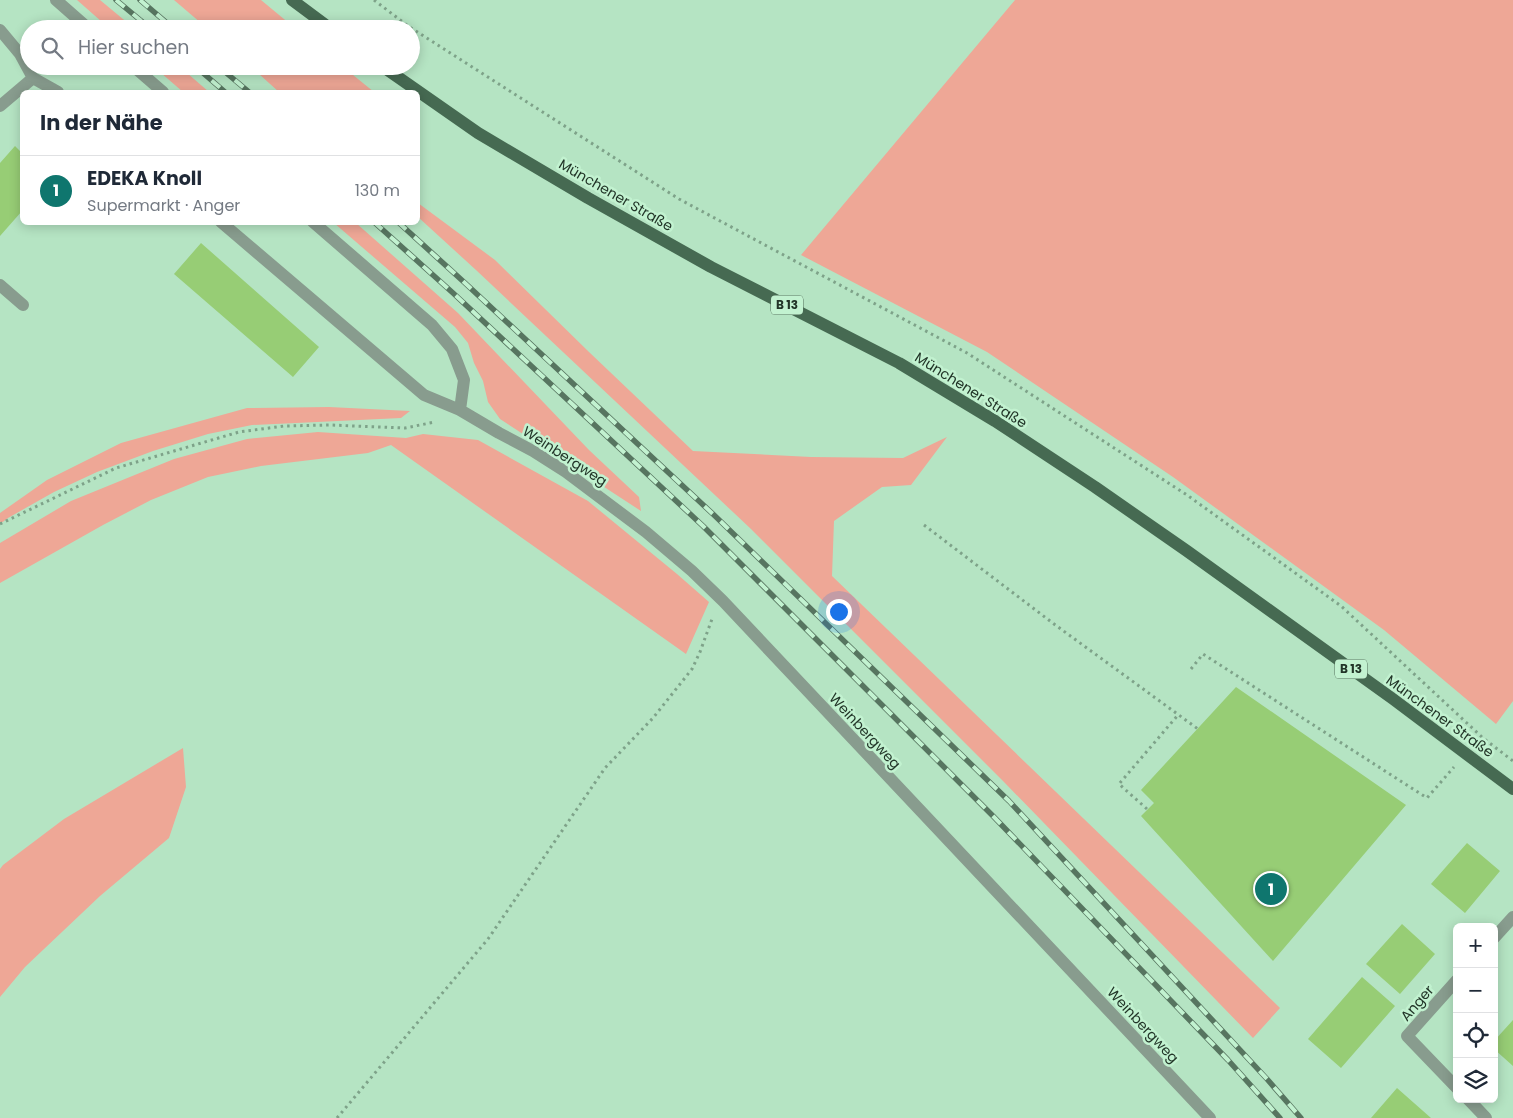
<!DOCTYPE html>
<html lang="de">
<meta charset="utf-8">
<style>
body{margin:0;font-family:Poppins,sans-serif;background:#f2f2f3;color:#1f2937}
.controls{position:absolute;right:15px;bottom:15px;display:grid;overflow:hidden;border-radius:8px;box-shadow:0 2px 12px #0003}
.controls button{width:45px;height:45px;display:grid;place-items:center;padding:0;border:0;border-bottom:1px solid #e0e1e3;background:#fff;color:#1f2937;font:25px sans-serif}
.you{position:absolute;left:838px;top:611px;width:18px;height:18px;margin:-12px;border:4px solid #fff;border-radius:50%;background:#1a73e8;box-shadow:0 0 0 8px #1a73e833}
.badge{display:grid;place-items:center;width:32px;height:32px;border-radius:50%;background:#0f766e;color:#fff;font-size:16px;font-weight:700}
.pin{position:absolute;translate:-50% -50%;border:2px solid #fff;box-shadow:0 1px 5px #0006}
.list{margin:0;padding:0;list-style:none}
h2{display:flex;justify-content:space-between;align-items:center;height:65px;margin:0;padding:0 20px;font-size:21px}
h2 small{font-size:16px;font-weight:400;color:#747a83}
.list li{display:grid;grid-template-columns:32px 1fr auto;gap:15px;align-items:center;box-sizing:border-box;height:70px;padding:0 20px;border-top:1px solid #e0e1e3}
.list b{display:block;font-size:19px;white-space:nowrap}
.list p{margin:0;font-size:16px;white-space:nowrap;color:#747a83}
.list em{font-size:16px;font-style:normal;color:#747a83}
.icon{flex:none;width:28px;height:28px;fill:none;stroke:currentColor;stroke-width:2;stroke-linecap:round;stroke-linejoin:round}
.map{position:relative;flex:none;width:1513px;height:1118px;overflow:hidden}
.search{position:absolute;background:#fff;box-shadow:0 2px 12px #0003;left:20px;top:20px;width:400px;height:55px;display:flex;align-items:center;gap:12px;box-sizing:border-box;padding:0 18px;border-radius:28px;color:#747a83;font-size:19px}
.panel{position:absolute;background:#fff;box-shadow:0 2px 12px #0003;left:20px;top:90px;width:400px;height:135px;border-radius:8px}
.map>svg:first-child{display:block}
.green{fill:#eea796}
.building{fill:#97cd75}
.lines{fill:none;stroke-linecap:round;stroke-linejoin:round}
.path{stroke:#7ea289;stroke-width:3;stroke-dasharray:2.5 4;stroke-linecap:butt}
.minor{stroke:#889c8e;stroke-width:12}
.major{stroke:#466a52;stroke-width:12}
.rail-casing{stroke:#577560;stroke-width:5.5}
.rail{stroke:#c2f2d0;stroke-width:4;stroke-dasharray:11;stroke-linecap:butt}
.labels{text-anchor:middle;stroke-width:5;stroke-linejoin:round;paint-order:stroke}
.shield{fill:#c2f2d0;stroke:#526e5a;stroke-width:1}
.shield-label{font-size:12px;font-weight:bold;fill:#223528}
.street-label{font-size:14px;fill:#223528;stroke:#c2f2d0}
</style>
<div class="map">
<svg width="1513" height="1118" viewBox="0 0 1513 1118">
<rect width="100%" height="100%" fill="#b5e4c3"/>
<!-- green -->
<path class="green" d="M 77,0 L 100,0 L 135,29 L 110,29 Z
M 174,0 L 261,0 L 296,29 L 208,29 Z
M 1015,0 L 1513,0 L 1513,701 L 1496,724 L 1384,630 L 1173,477 L 987,352 L 801,255 Z
M 153,66 L 179,66 L 209,92 L 183,92 Z
M 250,66 L 342,66 L 374,92 L 279,92 Z
M 418,203 L 495,260 L 589,352 L 693,451 L 811,457 L 903,458 L 947,437 L 911,485 L 882,487 L 834,521 L 832,576 L 1280,1008 L 1253,1038 L 1004,782 L 751,529 L 476,270 L 418,217 Z
M 334,223 L 356,223 L 458,313 L 589,450 L 639,497 L 641,511 L 500,419 L 488,402 L 483,381 L 474,363 L 468,343 L 455,327 Z
M 329,407 L 410,411 L 401,418 L 252,425 L 208,434 L 153,451 L 97,472 L 54,492 L 8,518 L 0,524 L 0,513 L 47,480 L 121,443 L 247,408 Z
M 318,432 L 406,438 L 423,434 L 478,440 L 588,501 L 677,574 L 709,602 L 686,654 L 391,445 L 368,453 L 261,466 L 208,477 L 151,500 L 103,525 L 0,583 L 0,543 L 71,501 L 174,459 L 247,439 Z
M 183,748 L 186,787 L 169,838 L 100,896 L 25,967 L 0,997 L 0,869 L 3,865 L 64,819 Z"/>
<!-- building -->
<path class="building" d="M 15,146 L 22,153 L 22,211 L 0,236 L 0,163 Z
M 201,243 L 319,347 L 293,377 L 174,274 Z
M 1236,687 L 1406,805 L 1273,961 L 1141,816 L 1154,803 L 1141,790 Z
M 1467,843 L 1500,871 L 1465,913 L 1431,884 Z
M 1402,924 L 1435,954 L 1400,994 L 1366,964 Z
M 1362,977 L 1395,1006 L 1341,1068 L 1308,1039 Z
M 1513,1020 L 1513,1066 L 1494,1049 L 1494,1041 Z
M 1397,1088 L 1431,1118 L 1371,1118 Z"/>
<g class="lines">
<!-- path -->
<path class="path" d="M 374,0 L 408,26 L 679,199 L 967,353 L 1187,495 L 1341,606 L 1483,738 L 1513,761
M 0,524 L 116,468 L 239,432 L 284,426 L 330,425 L 405,428 L 435,422
M 924,525 L 1054,624 L 1198,729
M 1191,669 L 1203,654 L 1427,798 L 1454,767
M 1147,809 L 1119,784 L 1178,715
M 337,1118 L 488,939 L 605,768 L 653,718 L 692,669 L 700,652 L 712,619"/>
<!-- minor -->
<path class="minor" d="M 56,0 L 89,29
M 0,30 L 20,54 L 33,78 L 0,106
M 133,66 L 163,92
M 33,78 L 58,92
M 221,222 L 424,395 L 460,410 L 499,433 L 533,451 L 566,472 L 646,532 L 692,571 L 723,601 L 1210,1118
M 313,222 L 432,325 L 452,349 L 464,380 L 460,410
M 0,285 L 23,305
M 1494,938 L 1513,917
M 1457,980 L 1407,1036 L 1457,1088
M 1468,1099 L 1486,1118"/>
<!-- major -->
<path class="major" d="M 292,0 L 331,29
M 382,66 L 478,133 L 588,198 L 711,267 L 899,363 L 995,421 L 1095,487 L 1187,551 L 1393,699 L 1513,789"/>
<!-- rail casing -->
<g class="rail-casing">
<path id="rail" d="M 116,0 L 151,29
M 140,0 L 174,29
M 195,66 L 225,92
M 218,66 L 249,92
M 374,222 L 453,293 L 703,526 L 993,816 L 1228,1060 L 1280,1118
M 398,222 L 465,283 L 714,515 L 1009,801 L 1267,1079 L 1301,1118"/>
</g>
<!-- rail -->
<use href="#rail" class="rail"/>
</g>
<g class="labels">
<!-- shield labels -->
<g class="shield">
<rect x="771" y="295.5" width="32" height="19" rx="4"/>
<rect x="1335" y="659.5" width="32" height="19" rx="4"/>
</g>
<g class="shield-label">
<text x="787" y="309">B 13</text>
<text x="1351" y="673">B 13</text>
</g>
<!-- street labels -->
<g class="street-label">
<text transform="translate(616 195) rotate(30)" y="5">Münchener Straße</text>
<text transform="translate(971 390) rotate(32)" y="5">Münchener Straße</text>
<text transform="translate(565 456) rotate(33)" y="5">Weinbergweg</text>
<text transform="translate(1440 716) rotate(36)" y="5">Münchener Straße</text>
<text transform="translate(865 731) rotate(47)" y="5">Weinbergweg</text>
<text transform="translate(1417 1003) rotate(-49)" y="5">Anger</text>
<text transform="translate(1143 1025) rotate(47)" y="5">Weinbergweg</text>
</g>
</g>
</svg>
<div class="controls">
<button>+</button>
<button>−</button>
<button><svg class="icon" aria-label="locate" viewBox="0 0 24 24"><circle cx="12" cy="12" r="6"/><path d="M12 2v4M12 18v4M2 12h4M18 12h4"/></svg></button>
<button><svg class="icon" aria-label="layers" viewBox="0 0 24 24"><path d="M12 4l9 5-9 5-9-5zM3 14l9 5 9-5"/></svg></button>
</div>
<div class="you"></div>
<div class="pin badge" style="left:1271px;top:889px">1</div>
<div class="search"><svg class="icon" aria-label="search" viewBox="0 0 24 24"><circle cx="10" cy="10" r="6"/><path d="M15 15l6 6"/></svg>Hier suchen</div>
<section class="panel">
<h2>In der Nähe<small></small></h2>
<ul class="list">
<li><span class="badge">1</span><div><b>EDEKA Knoll</b><p>Supermarkt · Anger</p></div><em>130 m</em></li>
</ul>
</section>
</div>
